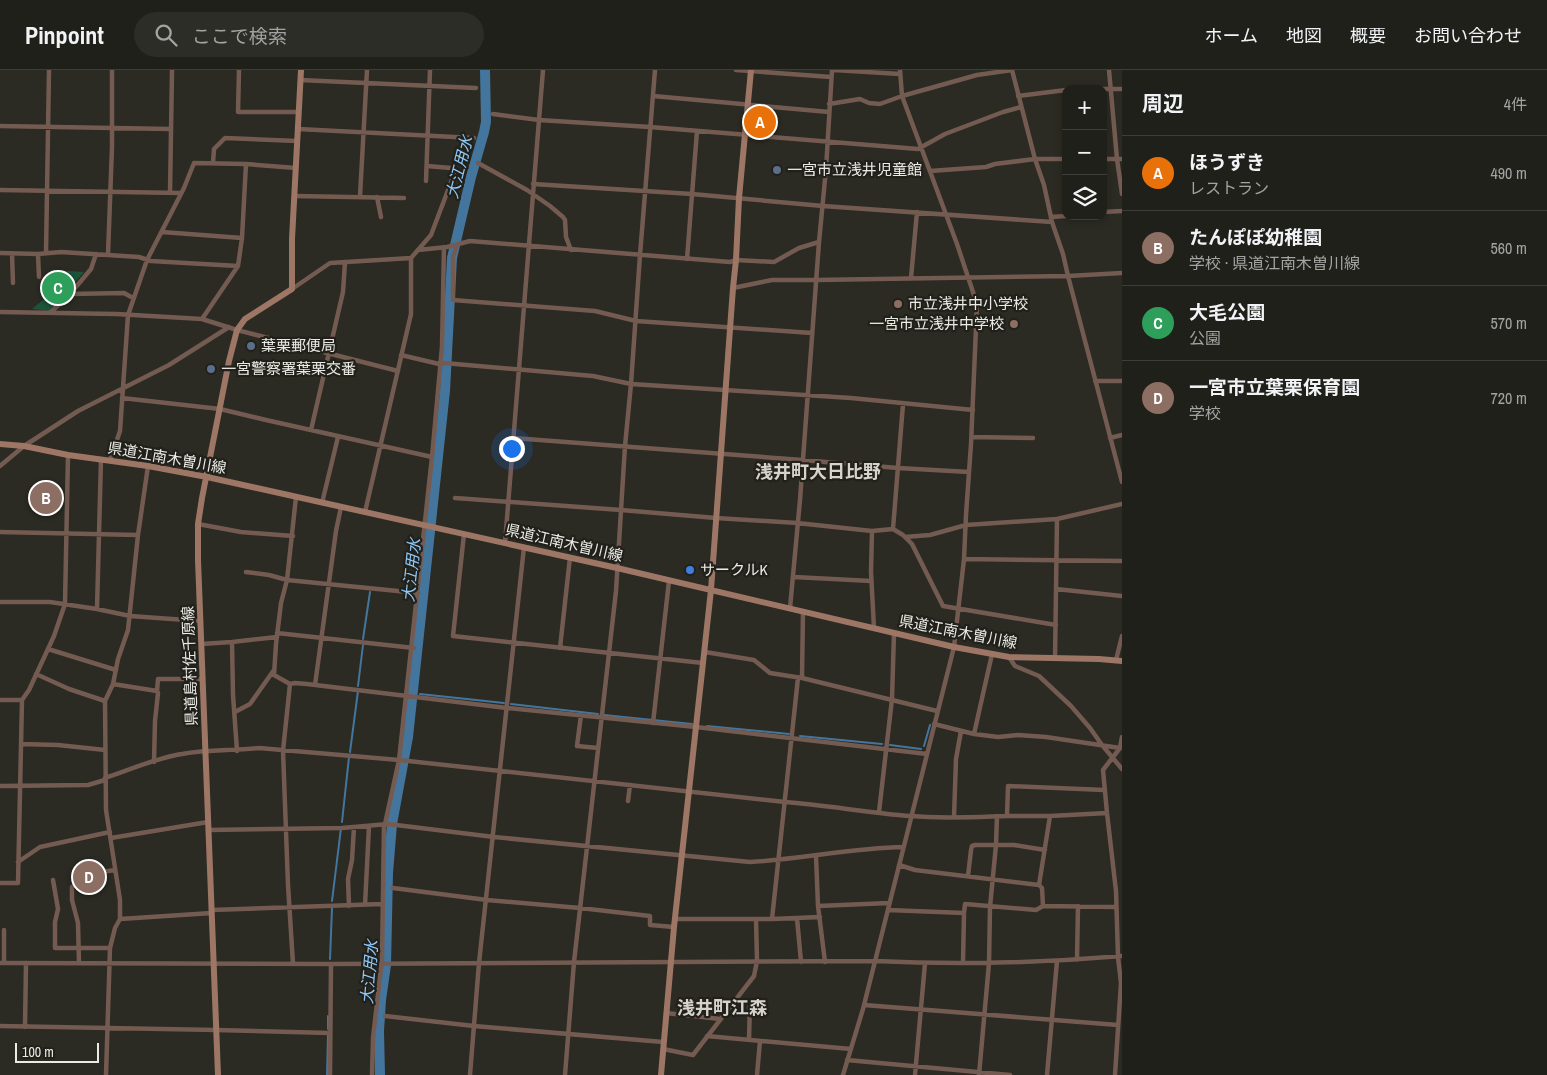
<!DOCTYPE html>
<html lang="ja">
<meta charset="utf-8">
<style>
body{margin:0;font-family:"Archivo Narrow","Noto Sans JP",sans-serif;background:#2d2d27;color:#f1f3f6}
.controls{position:absolute;right:15px;top:15px;display:grid;overflow:hidden;border-radius:10px;box-shadow:0 2px 8px #0003}
.controls button{width:45px;height:45px;display:grid;place-items:center;padding:0;border:0;border-bottom:1px solid #3d3e39;background:#20201a;color:#f1f3f6;font:25px sans-serif}
.scale{position:absolute;left:15px;bottom:12px;width:84px;box-sizing:border-box;padding-left:5px;border:2px solid #ebebe6;border-top:0;font-size:14px;line-height:18px;white-space:nowrap;color:#ebebe6;-webkit-text-stroke:4px #21201a;paint-order:stroke}
.you{position:absolute;left:511px;top:378px;width:18px;height:18px;margin:-12px;border:4px solid #fff;border-radius:50%;background:#1a73e8;box-shadow:0 0 0 8px #1a73e833}
.badge{display:grid;place-items:center;width:32px;height:32px;border-radius:50%;background:#2563eb;color:#fff;font-size:16px;font-weight:700}
.pin{position:absolute;translate:-50% -50%;border:2px solid #fff;box-shadow:0 1px 5px #0006}
.list{margin:0;padding:0;list-style:none}
h2{display:flex;justify-content:space-between;align-items:center;height:65px;margin:0;padding:0 20px;font-size:21px}
h2 small{font-size:16px;font-weight:400;color:#a2a3a2}
.list li{display:grid;grid-template-columns:32px 1fr auto;gap:15px;align-items:center;box-sizing:border-box;height:75px;padding:0 20px;border-top:1px solid #3d3e39}
.list b{display:block;font-size:19px;white-space:nowrap}
.list p{margin:0;font-size:16px;white-space:nowrap;color:#a2a3a2}
.list em{font-size:16px;font-style:normal;color:#a2a3a2}
.icon{flex:none;width:28px;height:28px;fill:none;stroke:currentColor;stroke-width:2;stroke-linecap:round;stroke-linejoin:round}
.map{position:relative;flex:none;width:1122px;height:1005px;overflow:hidden}
header{display:flex;align-items:center;gap:30px;box-sizing:border-box;height:70px;padding:0 25px;background:#20201a;border-bottom:1px solid #3d3e39}
header strong{font-size:24px}
nav{display:flex;gap:28px;margin-inline-start:auto;font-size:18px}
.search{width:350px;height:45px;background:#2d2d27;display:flex;align-items:center;gap:12px;box-sizing:border-box;padding:0 18px;border-radius:28px;color:#a2a3a2;font-size:19px}
main{display:flex}
aside{flex:1;background:#20201a}
.map>svg:first-child{display:block}
.green{fill:#1b5439}
.lines{fill:none;stroke-linecap:round;stroke-linejoin:round}
.stream{stroke:#44769d;stroke-width:2}
.river{stroke:#44769d;stroke-width:10}
.street{stroke:#745b51;stroke-width:4.5}
.secondary{stroke:#9e7666;stroke-width:6}
.service-dot{fill:#5c6f8a;stroke:#21201a;stroke-width:2}
.education-dot{fill:#8d6e63;stroke:#21201a;stroke-width:2}
.shop-dot{fill:#3f7fe0;stroke:#21201a;stroke-width:2}
.labels{text-anchor:middle;stroke-width:4.5;stroke-linejoin:round;paint-order:stroke}
.poi-label{font-size:15px;fill:#ebebe6;stroke:#21201a;text-anchor:start}
.street-label{font-size:15px;fill:#ebebe6;stroke:#21201a}
.water-label{font-size:16px;font-style:italic;fill:#8fc9f8;stroke:#21201a}
.quarter-label{font-size:18px;font-weight:bold;fill:#d5d3cb;stroke:#21201a}
</style>
<header>
<strong>Pinpoint</strong>
<div class="search"><svg class="icon" aria-label="search" viewBox="0 0 24 24"><circle cx="10" cy="10" r="6"/><path d="M15 15l6 6"/></svg>ここで検索</div>
<nav><a>ホーム</a><a>地図</a><a>概要</a><a>お問い合わせ</a></nav>
</header>
<main>
<div class="map">
<svg width="1122" height="1005" viewBox="0 0 1122 1005">
<rect width="100%" height="100%" fill="#2b2a23"/>
<!-- green -->
<path class="green" d="M 53,200 L 84,202 L 50,241 L 32,239 L 49,225 L 43,210 Z"/>
<g class="lines">
<!-- stream -->
<path class="stream" d="M 363,569 L 370,522
M 358,616 L 363,575
M 420,624 L 504,633
M 511,634 L 598,644
M 604,645 L 692,654
M 707,656 L 789,664
M 800,666 L 882,674
M 890,675 L 921,679
M 924,676 L 930,655
M 350,682 L 358,621
M 342,752 L 349,687
M 332,831 L 341,758
M 330,889 L 332,838
M 328,959 L 328,946
M 327,1005 L 328,964"/>
<!-- river -->
<path class="river" d="M 380,1005 L 379,961 L 381,930 L 386,895 L 388,803 L 392,754 L 408,667 L 445,321 L 452,188 L 471,107 L 484,62 L 486,52 L 485,0"/>
<!-- street -->
<path class="street" d="M 239,0 L 238,42 L 298,42
M 736,0 L 831,7
M 834,0 L 900,4
M 1012,0 L 1035,89 L 1044,115 L 1052,152 L 1063,184 L 1068,206 L 1122,412
M 1109,0 L 1117,89 L 1122,124
M 300,10 L 476,18
M 1103,19 L 1122,19
M 653,26 L 829,42
M 1018,26 L 1066,20
M 829,34 L 860,29 L 869,33 L 880,34 L 902,26 L 977,5 L 1012,0
M 493,44 L 539,50 L 650,57 L 918,79 L 945,64 L 1003,42 L 1021,37
M 0,56 L 170,59
M 298,59 L 474,68
M 1103,89 L 1122,89
M 213,93 L 214,79 L 225,68 L 297,71
M 478,93 L 527,120 L 550,136 L 563,147 L 565,150 L 566,167 L 571,180
M 930,101 L 986,97 L 995,94 L 1035,89 L 1066,89
M 426,111 L 430,0
M 533,114 L 692,124 L 823,136 L 1052,152
M 0,120 L 181,123
M 170,123 L 172,0
M 295,126 L 404,128
M 360,126 L 367,0
M 377,127 L 381,147
M 1103,142 L 1122,141
M 1051,147 L 1066,146
M 162,162 L 242,168
M 457,175 L 453,187 L 453,230 L 595,241 L 636,251 L 812,263
M 418,180 L 447,177 L 470,171 L 730,192 L 736,190 L 774,192 L 799,178 L 819,172
M 0,183 L 38,184 L 61,182 L 139,187 L 151,191 L 238,196
M 46,183 L 49,0
M 12,184 L 13,213
M 38,184 L 39,207
M 108,184 L 112,77 L 112,0
M 687,189 L 697,61
M 911,208 L 917,142
M 733,218 L 772,210 L 816,210 L 1068,206 L 1122,203
M 292,219 L 330,193 L 411,188
M 70,224 L 124,223 L 133,228
M 0,242 L 116,244 L 202,249 L 237,260 L 398,301
M 51,242 L 70,224 L 91,199 L 96,184
M 202,249 L 238,196 L 242,168 L 246,94 L 296,98
M 401,285 L 439,294 L 444,293 L 593,306 L 631,314 L 851,328 L 973,340
M 1095,311 L 1122,311
M 122,328 L 220,339 L 266,350 L 432,387
M 311,360 L 343,222 L 345,192
M 972,367 L 1033,368
M 513,368 L 802,390 L 898,398 L 969,402
M 1110,368 L 1122,365
M 110,390 L 120,361 L 128,245 L 147,190 L 184,118 L 194,93 L 246,94
M 0,396 L 24,376 L 78,341 L 169,295 L 229,257
M 455,428 L 621,440 L 716,448 L 797,453 L 872,461 L 893,459 L 903,465 L 912,474 L 943,536 L 1056,555
M 322,433 L 338,367
M 365,442 L 411,244 L 411,188 L 431,165 L 453,107 L 454,102 L 451,98 L 427,96
M 198,454 L 241,462 L 293,466
M 893,459 L 903,334
M 872,461 L 871,502 L 874,558
M 0,462 L 138,465
M 464,464 L 453,566 L 703,593
M 905,467 L 930,465 L 966,455 L 1057,449 L 1122,434
M 505,473 L 543,0
M 964,489 L 1122,491
M 246,502 L 269,505 L 287,510 L 418,523
M 794,507 L 871,511
M 1056,519 L 1122,526
M 0,532 L 50,532 L 97,539 L 130,546 L 200,551
M 790,538 L 800,430 L 819,172 L 826,99 L 832,0
M 97,539 L 101,389
M 277,563 L 414,578
M 232,572 L 233,625 L 237,681
M 201,574 L 232,572 L 277,567
M 560,578 L 570,487
M 48,579 L 116,600
M 705,582 L 754,590 L 770,603 L 802,608 L 937,641
M 1009,587 L 1015,596 L 1039,606 L 1071,636 L 1090,658 L 1102,675 L 1122,699
M 1055,589 L 1057,449
M 1116,590 L 1122,566
M 36,604 L 69,619 L 105,631 L 106,740 L 120,830 L 120,849 L 115,858 L 110,878 L 106,1005
M 802,608 L 803,541
M 113,614 L 157,621 L 158,609 L 203,609
M 290,614 L 274,605 L 276,574 L 281,533 L 287,510 L 296,427
M 315,615 L 336,461 L 341,437
M 0,630 L 22,630
M 105,631 L 113,614 L 118,589 L 128,560 L 138,465 L 148,396
M 235,642 L 250,634 L 274,600
M 581,645 L 577,676 L 598,678
M 653,653 L 669,511
M 934,654 L 974,664 L 998,667 L 1018,665 L 1046,667 L 1120,678
M 974,664 L 992,584
M 21,674 L 58,675 L 105,680
M 154,692 L 155,651 L 158,623 L 157,621
M 105,708 C 129,700 159,687 182,684 C 208,679 233,681 259,678 L 399,690 L 785,732 C 827,735 868,743 911,746 C 942,749 975,747 1007,746 L 1008,716 L 1104,720
M 0,716 L 88,715 L 105,710
M 628,731 L 630,715
M 879,742 L 892,629 L 894,563
M 1007,746 L 1050,746
M 954,747 L 956,689 L 961,661
M 385,754 L 399,690 L 432,387 L 442,277 L 444,177
M 208,760 L 342,758 L 388,754 L 494,767 L 750,792 C 802,789 852,778 903,777
M 111,768 L 208,752
M 816,786 L 818,836 L 825,892
M 18,792 L 40,777 L 110,762
M 899,795 L 915,800 L 1039,815 L 1042,818 L 1043,836 L 1116,837
M 968,806 L 971,780 L 972,776 L 975,775 L 1014,775 L 1045,780
M 53,810 L 58,839 L 55,852 L 55,878 L 110,878
M 0,813 L 18,813 L 22,630 L 29,620 L 54,566 L 65,534 L 68,385
M 1039,815 L 1050,746 L 1107,743
M 393,818 L 487,830 L 580,838 L 650,846 L 650,855 L 674,857
M 365,835 L 369,756
M 349,836 L 348,809 L 352,790 L 354,757
M 818,836 L 889,833
M 211,840 L 382,834
M 888,840 L 964,843 L 965,834 L 1036,840 L 1043,836
M 797,848 L 801,892
M 120,849 L 212,843
M 675,849 L 772,849 L 820,847
M 772,849 L 798,608
M 1077,890 L 1078,836
M 0,893 L 331,894 L 875,891 C 957,895 1040,893 1122,886
M 4,893 L 4,860
M 79,893 L 78,853 L 72,830 L 72,817 L 80,811 L 82,805 L 115,800
M 963,893 L 964,843
M 293,894 L 288,815 L 283,681 L 290,614 L 295,613 L 307,614 L 507,638 L 696,657 L 927,684
M 736,931 L 750,932 L 749,970
M 864,935 L 1118,955
M 666,943 L 720,949
M 385,946 L 474,956 L 663,972
M 0,956 L 216,960 L 330,963
M 25,957 L 26,893
M 707,966 L 851,979
M 663,979 L 693,985 L 754,906 L 757,891 L 756,849
M 847,990 L 1010,1005
M 330,1005 L 331,894
M 372,1005 L 373,968 L 382,890 L 384,754
M 470,1005 L 479,893 L 524,477
M 565,1005 L 574,892 L 616,521 L 625,376 L 631,314 L 640,185 L 655,0
M 757,1005 L 760,971
M 843,1005 L 863,939 L 954,577 L 964,489 L 966,445 L 971,374 L 977,234 L 957,174 L 902,26 L 900,0
M 915,1005 L 925,893
M 979,1005 L 989,893 L 990,837 L 996,775 L 997,746
M 1047,1005 L 1057,891
M 1115,1005 L 1121,913 L 1118,887 L 1116,821 L 1107,743 L 1103,700 L 1120,678 L 1122,667"/>
<!-- secondary -->
<path class="secondary" d="M 0,374 L 24,376 L 68,385 L 148,396 L 207,407 L 617,498 L 954,577 L 1009,587 L 1099,589 L 1122,591
M 218,1005 L 198,490 L 198,454 L 202,428 L 229,291 L 237,260 L 245,249 L 292,219 L 292,169 L 301,0
M 661,1005 L 674,857 L 711,520 L 733,218 L 736,190 L 739,128 L 751,0"/>
</g>
<!-- markers -->
<g class="service-dot">
<circle cx="777" cy="100" r="5"/>
<circle cx="251" cy="276" r="5"/>
<circle cx="211" cy="299" r="5"/>
</g>
<g class="education-dot">
<circle cx="898" cy="234" r="5"/>
<circle cx="1014" cy="254" r="5"/>
</g>
<circle class="shop-dot" cx="690" cy="500" r="5"/>
<g class="labels">
<!-- poi labels -->
<g class="poi-label">
<text x="787" y="105">一宮市立浅井児童館</text>
<text x="908" y="239">市立浅井中小学校</text>
<text x="1004" y="259" text-anchor="end">一宮市立浅井中学校</text>
<text x="261" y="281">葉栗郵便局</text>
<text x="221" y="304">一宮警察署葉栗交番</text>
<text x="700" y="505">サークルK</text>
</g>
<!-- street labels -->
<g class="street-label">
<text transform="translate(167 388) rotate(10)" y="5">県道江南木曽川線</text>
<text transform="translate(564 473) rotate(13)" y="5">県道江南木曽川線</text>
<text transform="translate(958 562) rotate(11)" y="5">県道江南木曽川線</text>
<text transform="translate(190 596) rotate(-92)" y="5">県道島村佐千原線</text>
</g>
<!-- water labels -->
<g class="water-label">
<text transform="translate(459 97) rotate(-76)" y="6">大江用水</text>
<text transform="translate(411 500) rotate(-84)" y="6">大江用水</text>
<text transform="translate(369 902) rotate(-85)" y="6">大江用水</text>
</g>
<!-- quarter labels -->
<g class="quarter-label">
<text x="818" y="408">浅井町大日比野</text>
<text x="722" y="944">浅井町江森</text>
</g>
</g>
</svg>
<div class="controls">
<button>+</button>
<button>−</button>
<button><svg class="icon" aria-label="layers" viewBox="0 0 24 24"><path d="M12 4l9 5-9 5-9-5zM3 14l9 5 9-5"/></svg></button>
</div>
<div class="scale">100 m</div>
<div class="you"></div>
<div class="pin badge" style="left:760px;top:52px;background:#e8710a">A</div>
<div class="pin badge" style="left:46px;top:428px;background:#8d6e63">B</div>
<div class="pin badge" style="left:58px;top:218px;background:#2e9e5b">C</div>
<div class="pin badge" style="left:89px;top:807px;background:#8d6e63">D</div>
</div>
<aside>
<h2>周辺<small>4件</small></h2>
<ul class="list">
<li><span class="badge" style="background:#e8710a">A</span><div><b>ほうずき</b><p>レストラン</p></div><em>490 m</em></li>
<li><span class="badge" style="background:#8d6e63">B</span><div><b>たんぽぽ幼稚園</b><p>学校 · 県道江南木曽川線</p></div><em>560 m</em></li>
<li><span class="badge" style="background:#2e9e5b">C</span><div><b>大毛公園</b><p>公園</p></div><em>570 m</em></li>
<li><span class="badge" style="background:#8d6e63">D</span><div><b>一宮市立葉栗保育園</b><p>学校</p></div><em>720 m</em></li>
</ul>
</aside>
</main>
